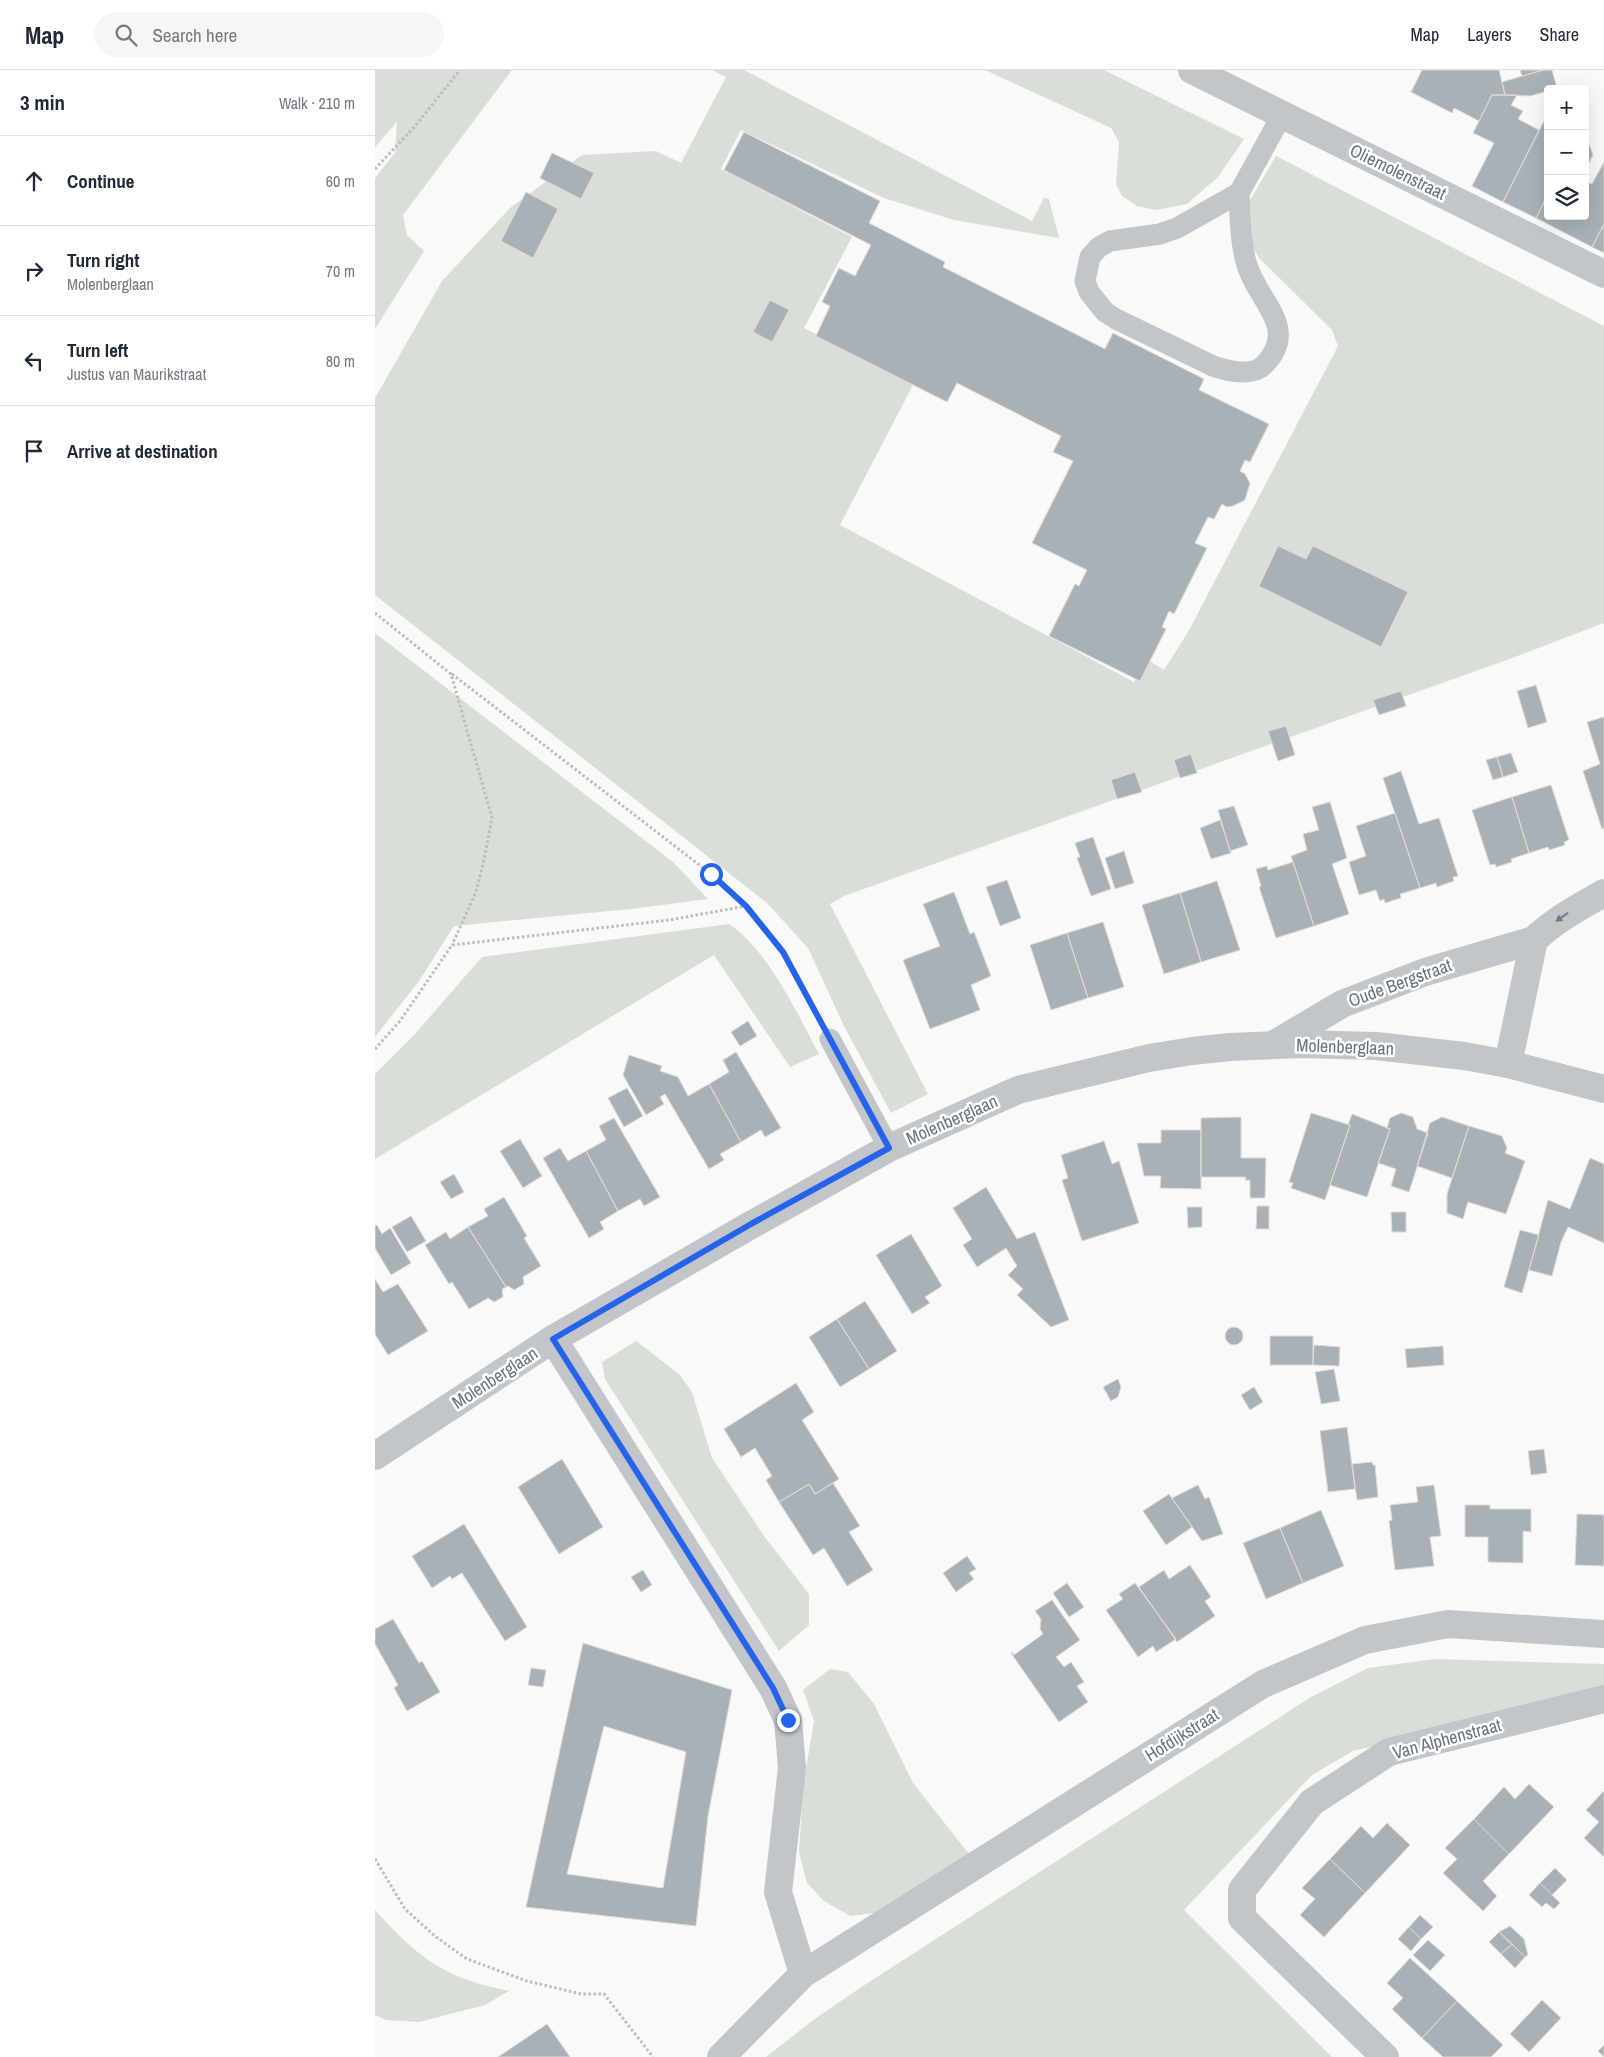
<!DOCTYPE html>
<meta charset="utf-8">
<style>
body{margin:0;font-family:"Archivo Narrow",sans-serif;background:#f6f6f7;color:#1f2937}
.controls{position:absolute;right:15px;top:15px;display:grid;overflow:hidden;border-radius:5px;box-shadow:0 5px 20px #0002}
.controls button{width:45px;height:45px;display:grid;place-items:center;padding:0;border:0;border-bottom:1px solid #e0e1e3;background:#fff;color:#1f2937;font:25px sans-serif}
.stop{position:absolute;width:15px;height:15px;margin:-11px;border:4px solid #2563eb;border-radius:50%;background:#fff}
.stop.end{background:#2563eb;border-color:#fff;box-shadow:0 1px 5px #0008}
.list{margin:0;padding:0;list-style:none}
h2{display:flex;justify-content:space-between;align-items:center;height:65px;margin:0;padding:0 20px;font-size:21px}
h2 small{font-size:16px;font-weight:400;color:#747a83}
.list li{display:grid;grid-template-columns:32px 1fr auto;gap:15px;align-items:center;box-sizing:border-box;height:90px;padding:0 20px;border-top:1px solid #e0e1e3}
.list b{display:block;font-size:19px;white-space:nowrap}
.list p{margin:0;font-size:16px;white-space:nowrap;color:#747a83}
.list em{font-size:16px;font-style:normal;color:#747a83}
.icon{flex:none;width:28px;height:28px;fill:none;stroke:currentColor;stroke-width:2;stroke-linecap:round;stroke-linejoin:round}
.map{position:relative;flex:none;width:1229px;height:1987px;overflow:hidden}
header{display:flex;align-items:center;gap:30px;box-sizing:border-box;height:70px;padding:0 25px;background:#fff;border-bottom:1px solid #e0e1e3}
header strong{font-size:24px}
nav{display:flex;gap:28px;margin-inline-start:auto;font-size:18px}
.search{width:350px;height:45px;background:#f6f6f7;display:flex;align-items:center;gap:12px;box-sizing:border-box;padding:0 18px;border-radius:28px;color:#747a83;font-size:19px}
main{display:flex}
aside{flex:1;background:#fff}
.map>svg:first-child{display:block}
.green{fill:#d9ded7}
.building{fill:#a9b0b6;stroke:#dbdbda;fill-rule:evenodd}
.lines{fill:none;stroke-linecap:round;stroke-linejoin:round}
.path{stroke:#babdc0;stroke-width:3;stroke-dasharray:2.5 2.5;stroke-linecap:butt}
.service{stroke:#c2c5c9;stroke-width:21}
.minor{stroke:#c2c5c9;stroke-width:28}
.tertiary{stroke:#c2c5c9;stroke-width:28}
.oneway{fill:#6c7883}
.route{stroke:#2563eb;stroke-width:6}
.labels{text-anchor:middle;stroke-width:5;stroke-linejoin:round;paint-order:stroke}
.street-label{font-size:18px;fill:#67747f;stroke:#fff}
</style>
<header>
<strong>Map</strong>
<div class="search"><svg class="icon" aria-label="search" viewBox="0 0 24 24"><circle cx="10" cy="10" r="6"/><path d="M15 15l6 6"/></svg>Search here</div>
<nav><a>Map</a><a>Layers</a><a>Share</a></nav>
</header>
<main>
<aside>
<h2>3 min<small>Walk · 210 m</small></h2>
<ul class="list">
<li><svg class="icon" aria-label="ahead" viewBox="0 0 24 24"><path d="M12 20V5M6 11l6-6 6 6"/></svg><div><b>Continue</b></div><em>60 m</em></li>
<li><svg class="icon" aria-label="right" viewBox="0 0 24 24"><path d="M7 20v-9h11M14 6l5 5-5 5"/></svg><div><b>Turn right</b><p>Molenberglaan</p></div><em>70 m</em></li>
<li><svg class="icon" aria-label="left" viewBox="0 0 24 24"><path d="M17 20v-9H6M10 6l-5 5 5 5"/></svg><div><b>Turn left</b><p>Justus van Maurikstraat</p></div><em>80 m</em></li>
<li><svg class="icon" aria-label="arrive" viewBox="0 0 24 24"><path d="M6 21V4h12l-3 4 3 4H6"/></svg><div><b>Arrive at destination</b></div></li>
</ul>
</aside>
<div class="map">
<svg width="1229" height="1987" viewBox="0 0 1229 1987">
<rect width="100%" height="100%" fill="#f9f9f8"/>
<!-- green -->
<path class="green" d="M 0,0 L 137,0 L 28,145 L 32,165 L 49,181 L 0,259 L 0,108 L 20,83 L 22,52 L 0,77 Z
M 337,0 L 369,0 L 657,151 L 669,128 L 674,129 L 684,168 L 579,150 L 509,128 L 366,60 L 346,99 L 477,167 L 429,258 L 538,315 L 465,455 L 759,612 L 771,589 L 789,600 L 813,562 L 963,276 L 957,260 L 884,188 L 870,163 L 872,135 L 901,86 L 1229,256 L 1229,553 L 1129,591 L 469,826 L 455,834 L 553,1024 L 516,1043 L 469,956 L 433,878 L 392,833 L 0,525 L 0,328 L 67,211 L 135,138 L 207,85 L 281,81 L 306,93 L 351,7 Z
M 610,0 L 729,0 L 869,69 L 843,107 L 812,134 L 781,140 L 762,136 L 747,126 L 741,114 L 744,72 L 736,58 Z
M 0,563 L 298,792 L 333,829 L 256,839 L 79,856 L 44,911 L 0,967 Z
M 354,854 C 393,880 422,943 444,984 L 415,997 L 339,885 L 0,1089 L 0,1004 L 39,965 L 107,887 Z
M 261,1271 L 304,1304 L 317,1322 L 337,1388 L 389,1466 L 434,1524 L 434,1555 L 404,1581 L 230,1309 L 227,1292 Z
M 1060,1589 L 1229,1594 L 1229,1622 L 978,1681 L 937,1705 L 809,1840 L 957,1987 L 391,1987 L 441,1948 L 488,1916 L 936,1627 L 993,1598 Z
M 455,1599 L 473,1602 L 499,1634 L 538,1713 L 594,1784 L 499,1843 L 475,1846 L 449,1831 L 432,1813 L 424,1782 L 428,1717 L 439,1651 L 428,1620 Z
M 0,1840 C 26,1869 55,1898 93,1910 C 106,1915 121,1918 134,1921 L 110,1935 L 44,1952 L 11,1950 L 0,1945 Z"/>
<!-- building -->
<path class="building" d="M 1047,0 L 1124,0 L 1130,25 L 1117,25 L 1104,51 L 1079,38 L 1077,43 L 1036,22 Z
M 1145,0 L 1168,0 L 1147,6 Z
M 1168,0 L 1177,0 L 1182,18 L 1173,19 L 1173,21 L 1155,26 L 1130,25 L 1127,12 Z
M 1117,25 L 1142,25 L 1136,35 L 1148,41 L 1143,49 L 1164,60 L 1128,132 L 1097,116 L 1119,73 L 1098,63 Z
M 1169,51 L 1173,53 L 1173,72 L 1170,77 L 1173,79 L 1173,124 L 1161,148 L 1128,132 Z
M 369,62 L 505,131 L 494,153 L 570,192 L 568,197 L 730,279 L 738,263 L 829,309 L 824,320 L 894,354 L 875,392 L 870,390 L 865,401 L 870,404 L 875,413 L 870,430 L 858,436 L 852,437 L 847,434 L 839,449 L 833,447 L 820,473 L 832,478 L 799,544 L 794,541 L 787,557 L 791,559 L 765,611 L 674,566 L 700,514 L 704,516 L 712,500 L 657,473 L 698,391 L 678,382 L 686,366 L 582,313 L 572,332 L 441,266 L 455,236 L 447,232 L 464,198 L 480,206 L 496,175 L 349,100 Z
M 1210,73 L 1215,76 L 1218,85 L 1210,101 Z
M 177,83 L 219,103 L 206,129 L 165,108 Z
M 1229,92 L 1229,154 L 1217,177 L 1161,148 L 1173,124 L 1173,146 L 1210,146 L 1210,111 L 1217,114 Z
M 151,122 L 183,139 L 158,188 L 126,171 Z
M 1229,154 L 1229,183 L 1217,177 Z
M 395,230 L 414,240 L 397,272 L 378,262 Z
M 903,476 L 931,489 L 938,476 L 1033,522 L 1006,577 L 884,516 Z
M 1161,615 L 1172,652 L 1153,658 L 1142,621 Z
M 1026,621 L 1031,636 L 1004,645 L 998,630 Z
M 1229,647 L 1229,758 L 1227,759 L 1208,701 L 1225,694 L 1212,652 Z
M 911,656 L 920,685 L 903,691 L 893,661 Z
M 1136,683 L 1143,702 L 1128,707 L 1122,687 Z
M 816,684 L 822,703 L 805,708 L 799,690 Z
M 1122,687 L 1128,707 L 1118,710 L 1111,690 Z
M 1026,701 L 1044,754 L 1064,748 L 1083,806 L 1078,807 L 1079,811 L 1062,817 L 1061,813 L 1045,818 L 1008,708 Z
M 760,702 L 767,722 L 742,729 L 736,710 Z
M 1176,715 L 1194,770 L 1189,772 L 1190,775 L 1174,780 L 1173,777 L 1154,783 L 1137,727 Z
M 1137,727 L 1154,783 L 1136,789 L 1137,792 L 1121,797 L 1120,794 L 1115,795 L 1097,740 Z
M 955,732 L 972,788 L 957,794 L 974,844 L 939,856 L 916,786 L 932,780 L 928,764 L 944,760 L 937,737 Z
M 859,736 L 873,775 L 855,781 L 843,740 Z
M 1020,743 L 1045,818 L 1025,824 L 1026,828 L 1010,833 L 1009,829 L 1005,831 L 1001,820 L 984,825 L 974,792 L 991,786 L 981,756 Z
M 845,750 L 856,783 L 836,789 L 825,758 Z
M 718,767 L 736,819 L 716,826 L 702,788 L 705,787 L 700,773 Z
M 749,781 L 759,813 L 740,819 L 730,788 Z
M 918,792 L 939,856 L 901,868 L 884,817 L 886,816 L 881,799 L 892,796 L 893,800 Z
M 632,810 L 646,848 L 625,856 L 611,817 Z
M 842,811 L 865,880 L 826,892 L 805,823 Z
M 579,822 L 595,864 L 599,862 L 616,906 L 596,915 L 605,940 L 555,959 L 528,890 L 565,876 L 548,834 Z
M 805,823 L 826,892 L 789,904 L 767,835 Z
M 728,852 L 749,917 L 713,928 L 692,863 Z
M 692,863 L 713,928 L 676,940 L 655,875 Z
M 373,951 L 382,966 L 365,976 L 356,962 Z
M 361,982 L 406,1058 L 390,1067 L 386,1060 L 366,1072 L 334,1014 L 354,1002 L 348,990 Z
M 254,985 L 287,996 L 285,1001 L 303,1007 L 313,1026 L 334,1014 L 366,1072 L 345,1084 L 349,1090 L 334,1099 L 290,1024 L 285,1027 L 289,1034 L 271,1045 L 248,1005 Z
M 252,1018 L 268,1046 L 249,1057 L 233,1028 Z
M 936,1043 L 975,1055 L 950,1130 L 916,1118 L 918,1113 L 914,1112 Z
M 1026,1043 L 1038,1047 L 1042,1059 L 1053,1063 L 1034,1122 L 1016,1116 L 1021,1099 L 1003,1093 L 1015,1059 L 1012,1058 L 1015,1048 Z
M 977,1044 L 1015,1059 L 992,1127 L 955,1115 L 975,1055 L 973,1055 Z
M 866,1047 L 866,1088 L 891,1088 L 890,1128 L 875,1128 L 875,1110 L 870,1110 L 871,1107 L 826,1107 L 826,1048 Z
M 1067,1047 L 1094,1056 L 1077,1108 L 1042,1096 L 1055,1053 Z
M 239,1048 L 285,1127 L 269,1136 L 265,1129 L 243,1141 L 211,1081 L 231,1070 L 224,1056 Z
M 1094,1056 L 1127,1066 L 1132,1078 L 1130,1083 L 1150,1091 L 1131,1144 L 1093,1132 L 1088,1149 L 1072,1143 L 1072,1124 Z
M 786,1060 L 826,1060 L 826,1119 L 785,1118 L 786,1106 L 769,1106 L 762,1073 L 786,1073 Z
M 145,1069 L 167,1106 L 148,1118 L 125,1081 Z
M 729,1071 L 737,1094 L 744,1091 L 764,1153 L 707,1171 L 687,1110 L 693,1108 L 686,1085 Z
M 185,1078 L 193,1091 L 211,1081 L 243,1141 L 225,1152 L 229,1159 L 214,1168 L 168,1088 Z
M 1215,1088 L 1229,1094 L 1229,1173 L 1193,1157 L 1186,1172 L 1177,1206 L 1154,1200 L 1173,1130 L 1195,1139 Z
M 79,1104 L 89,1122 L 76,1129 L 65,1112 Z
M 611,1117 L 642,1169 L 660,1162 L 694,1250 L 676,1257 L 642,1225 L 648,1219 L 633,1205 L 642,1196 L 631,1178 L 602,1197 L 588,1175 L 597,1169 L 578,1138 Z
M 129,1127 L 152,1166 L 149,1168 L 166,1196 L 148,1207 L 149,1214 L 139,1220 L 133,1216 L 131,1217 L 93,1157 L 113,1146 L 109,1139 Z
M 882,1136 L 894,1136 L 894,1159 L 881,1159 Z
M 812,1137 L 827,1137 L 827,1157 L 813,1158 Z
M 1016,1142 L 1031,1142 L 1031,1162 L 1017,1162 Z
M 36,1146 L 51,1171 L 32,1182 L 17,1157 Z
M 2,1155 L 7,1164 L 15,1158 L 36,1193 L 16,1205 L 0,1178 L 0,1156 Z
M 93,1157 L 131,1217 L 127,1219 L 128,1227 L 119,1232 L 113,1228 L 94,1239 L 77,1212 L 74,1214 L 50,1175 L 71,1162 L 75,1169 Z
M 1145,1160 L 1164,1165 L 1147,1223 L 1129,1217 Z
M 536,1164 L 567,1216 L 550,1227 L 555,1233 L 537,1244 L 501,1185 Z
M 0,1209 L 8,1222 L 23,1214 L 53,1261 L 13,1285 L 0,1264 Z
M 490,1231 L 522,1281 L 494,1299 L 462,1249 Z
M 462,1249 L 494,1299 L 465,1317 L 434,1267 Z
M850 1266a9 9 0 1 1 18 0a9 9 0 1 1-18 0Z
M 895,1266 L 938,1266 L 938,1295 L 895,1295 Z
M 939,1275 L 965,1277 L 964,1296 L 938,1295 Z
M 1068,1276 L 1069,1295 L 1032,1298 L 1030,1279 Z
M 959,1299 L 965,1331 L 946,1334 L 940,1302 Z
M 743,1309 L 746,1317 L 743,1327 L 736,1331 L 728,1317 Z
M 421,1313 L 439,1342 L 427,1350 L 464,1409 L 440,1424 L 434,1414 L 404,1432 L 391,1410 L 397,1406 L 380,1378 L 366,1387 L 349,1359 Z
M 879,1317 L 888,1332 L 875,1340 L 866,1325 Z
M 972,1357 L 980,1419 L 953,1422 L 945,1361 Z
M 1169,1379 L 1172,1403 L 1156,1405 L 1153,1381 Z
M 187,1389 L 228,1457 L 184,1484 L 143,1417 Z
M 997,1392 L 998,1395 L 1000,1395 L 1003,1427 L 982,1430 L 977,1394 Z
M 458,1413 L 485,1456 L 474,1462 L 498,1500 L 472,1516 L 449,1478 L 438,1485 L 404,1432 L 434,1414 L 440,1424 Z
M 823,1415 L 830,1429 L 834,1427 L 848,1464 L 827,1471 L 797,1428 Z
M 1059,1415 L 1066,1466 L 1055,1467 L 1059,1496 L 1020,1500 L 1014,1451 L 1017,1450 L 1015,1435 L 1043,1432 L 1041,1417 Z
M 794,1424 L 817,1457 L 791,1475 L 768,1441 Z
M 1090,1435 L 1115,1435 L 1115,1439 L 1156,1439 L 1156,1462 L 1148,1461 L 1148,1493 L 1113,1492 L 1113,1467 L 1090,1467 Z
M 946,1440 L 969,1496 L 928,1513 L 905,1458 Z
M 1202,1444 L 1229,1445 L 1229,1496 L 1200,1495 Z
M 89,1454 L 152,1557 L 130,1571 L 87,1503 L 77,1509 L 75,1506 L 57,1518 L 37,1486 Z
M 905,1458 L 928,1513 L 891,1529 L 868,1473 Z
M 592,1486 L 601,1499 L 594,1503 L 599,1509 L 581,1522 L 568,1503 Z
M 815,1495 L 836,1527 L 830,1531 L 840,1546 L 802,1572 L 764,1517 L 789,1500 L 794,1509 Z
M 268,1500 L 277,1515 L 266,1522 L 256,1507 Z
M 692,1513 L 709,1537 L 694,1547 L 678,1523 Z
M 760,1513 L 801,1569 L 781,1582 L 778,1576 L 763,1587 L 731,1540 L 748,1529 L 744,1524 Z
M 677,1530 L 705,1570 L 681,1587 L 689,1597 L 696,1592 L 709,1612 L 702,1616 L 713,1632 L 684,1652 L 636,1583 L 637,1582 L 639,1585 L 668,1564 L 665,1559 L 666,1549 L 660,1541 Z
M 18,1549 L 44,1593 L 47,1591 L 65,1622 L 32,1641 L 19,1618 L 23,1615 L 0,1574 L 0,1559 Z
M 208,1573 L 357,1620 L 333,1746 L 321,1856 L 151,1837 ZM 229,1656 L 311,1682 L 288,1818 L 192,1804 Z
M 156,1598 L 171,1600 L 168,1617 L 153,1615 Z
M 1154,1714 L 1179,1737 L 1134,1784 L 1099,1749 L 1129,1717 L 1140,1729 Z
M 1229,1721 L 1229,1787 L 1209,1768 L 1224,1752 L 1211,1740 Z
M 1099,1749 L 1134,1784 L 1108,1811 L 1122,1826 L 1108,1841 L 1068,1803 L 1082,1789 L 1070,1778 Z
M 1012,1753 L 1035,1775 L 990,1823 L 955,1789 L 986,1756 L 998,1768 Z
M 955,1789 L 990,1823 L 949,1867 L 925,1845 L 940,1829 L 927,1818 Z
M 1180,1798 L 1192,1810 L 1177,1825 L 1165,1813 Z
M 1165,1813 L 1185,1833 L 1179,1839 L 1171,1833 L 1167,1837 L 1154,1825 Z
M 1045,1845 L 1058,1857 L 1046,1869 L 1034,1857 Z
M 1135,1856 L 1149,1869 L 1153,1885 L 1150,1887 L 1124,1862 Z
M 1034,1857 L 1046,1869 L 1036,1881 L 1023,1869 Z
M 1124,1862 L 1137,1874 L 1126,1884 L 1114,1872 Z
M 1053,1870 L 1070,1885 L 1055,1901 L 1038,1885 Z
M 1137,1874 L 1150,1887 L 1140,1898 L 1126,1884 Z
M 1035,1888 L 1082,1931 L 1047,1968 L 1017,1939 L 1028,1928 L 1012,1913 Z
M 1167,1930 L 1186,1948 L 1154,1982 L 1135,1964 Z
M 1082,1931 L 1128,1975 L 1116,1987 L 1068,1987 L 1047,1968 Z
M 172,1954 L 195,1987 L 123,1987 Z
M 1229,1975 L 1229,1987 L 1223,1981 Z"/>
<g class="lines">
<!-- path -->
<path class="path" d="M 0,99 L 41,55 L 85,0
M 0,543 L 76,604 L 117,748 L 109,790 L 101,822 L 77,875
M 77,604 L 336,804 L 370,835
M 0,979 L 25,951 L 77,875 L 294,850 L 371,836 L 408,882 L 441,942
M 0,1789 L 30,1839 L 61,1867 L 92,1889 L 152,1911 L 206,1924 L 229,1924 L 278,1987"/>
<!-- service -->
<path class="service" d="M 864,123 C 865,146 865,169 871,192 C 881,231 926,257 889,295 C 877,307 852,301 838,296 L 741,249 L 730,242 L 714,222 L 710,211 L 715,187 L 724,177 L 735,171 L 785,164 L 802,158 L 864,123 L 907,45
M 455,969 L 514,1078"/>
<!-- minor -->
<path class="minor" d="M 817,0 L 1229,204
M 898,975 L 967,934 L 1050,902 L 1159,870
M 1133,994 L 1159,870 C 1180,850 1204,837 1229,823
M 178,1269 L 398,1618 L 413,1650 L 417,1698 L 403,1822 L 428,1904
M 346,1987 L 428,1904 L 888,1614 L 990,1570 L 1073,1554 L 1229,1564
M 1010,1987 L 867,1848 L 867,1820 L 937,1732 L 1014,1682 L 1229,1629"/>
<!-- tertiary -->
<path class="tertiary" d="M 0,1386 L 178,1269 L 376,1155 L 514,1078 L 643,1020 L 774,988 L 817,981 L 855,977 L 927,974 L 1001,976 L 1089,986 L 1133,994 L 1229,1019"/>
</g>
<!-- one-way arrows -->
<defs><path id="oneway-solid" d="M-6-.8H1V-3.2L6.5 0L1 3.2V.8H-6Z" transform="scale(1.25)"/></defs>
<use class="oneway" href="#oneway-solid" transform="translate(1187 847) rotate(145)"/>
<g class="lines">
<!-- route -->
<path class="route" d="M 336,804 L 371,836 L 408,882 L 514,1078 L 376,1154 L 178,1269 L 398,1618 L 413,1650"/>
</g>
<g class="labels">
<!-- street labels -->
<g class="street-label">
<text transform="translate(1023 102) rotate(26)" y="6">Oliemolenstraat</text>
<text transform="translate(1025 913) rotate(-20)" y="6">Oude Bergstraat</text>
<text transform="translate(970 977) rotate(2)" y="6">Molenberglaan</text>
<text transform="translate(577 1050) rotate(-24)" y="6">Molenberglaan</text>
<text transform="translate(120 1308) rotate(-33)" y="6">Molenberglaan</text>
<text transform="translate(807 1665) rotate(-32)" y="6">Hofdijkstraat</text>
<text transform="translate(1072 1669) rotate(-15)" y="6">Van Alphenstraat</text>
</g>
</g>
</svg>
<div class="controls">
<button>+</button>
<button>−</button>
<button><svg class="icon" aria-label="layers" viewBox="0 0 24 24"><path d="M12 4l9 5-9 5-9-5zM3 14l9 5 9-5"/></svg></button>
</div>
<div class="stop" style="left:336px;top:804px"></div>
<div class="stop end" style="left:413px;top:1650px"></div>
</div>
</main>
